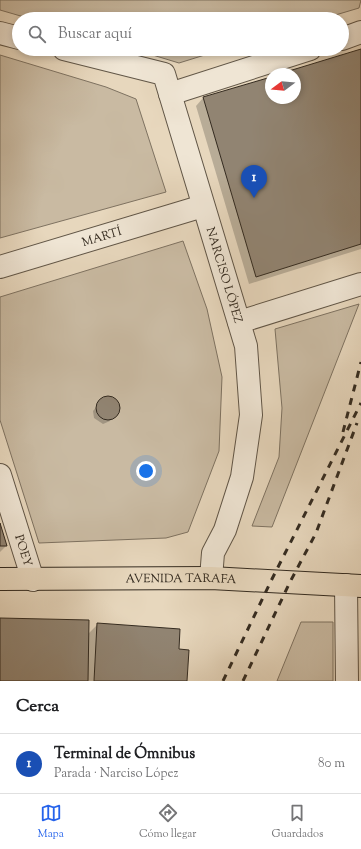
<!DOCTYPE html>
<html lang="es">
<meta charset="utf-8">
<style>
body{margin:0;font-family:"Sorts Mill Goudy",serif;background:#f6f6f6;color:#202124}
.compass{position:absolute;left:265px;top:68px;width:36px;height:36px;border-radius:50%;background:#fff;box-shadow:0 2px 6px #0003;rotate:254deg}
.you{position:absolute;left:146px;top:471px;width:14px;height:14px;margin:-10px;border:3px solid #fff;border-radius:50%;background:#1a73e8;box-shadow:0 0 0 6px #1a73e833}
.badge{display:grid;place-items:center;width:26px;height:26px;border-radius:50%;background:#2563eb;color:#fff;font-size:13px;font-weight:700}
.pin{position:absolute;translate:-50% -33px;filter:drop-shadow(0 1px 2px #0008)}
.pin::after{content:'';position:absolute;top:21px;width:14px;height:12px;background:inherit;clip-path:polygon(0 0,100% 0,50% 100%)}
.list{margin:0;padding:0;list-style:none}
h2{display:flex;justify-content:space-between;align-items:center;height:52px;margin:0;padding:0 16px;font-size:17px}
h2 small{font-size:13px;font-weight:400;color:#757577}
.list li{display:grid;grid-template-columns:26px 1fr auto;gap:12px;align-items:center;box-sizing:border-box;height:60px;padding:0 16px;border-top:1px solid #e0e0e0}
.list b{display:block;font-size:15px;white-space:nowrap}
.list p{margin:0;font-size:13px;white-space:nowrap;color:#757577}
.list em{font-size:13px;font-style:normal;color:#757577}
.icon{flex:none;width:22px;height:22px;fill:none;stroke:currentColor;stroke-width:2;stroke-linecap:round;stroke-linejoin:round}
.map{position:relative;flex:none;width:361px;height:681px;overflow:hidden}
.search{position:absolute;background:#fff;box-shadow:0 2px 6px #0003;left:12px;right:12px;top:12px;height:44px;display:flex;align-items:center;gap:10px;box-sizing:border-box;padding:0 14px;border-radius:22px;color:#757577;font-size:15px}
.sheet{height:112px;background:#fff}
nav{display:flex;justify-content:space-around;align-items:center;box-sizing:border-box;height:56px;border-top:1px solid #e0e0e0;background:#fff;font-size:11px;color:#757577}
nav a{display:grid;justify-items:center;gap:2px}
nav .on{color:#2563eb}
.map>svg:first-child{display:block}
.green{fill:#c9baa2;stroke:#7e7261}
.shadow{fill:#0003}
.building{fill:#918472;stroke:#342b20}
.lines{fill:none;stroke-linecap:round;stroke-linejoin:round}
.minor-casing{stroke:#615647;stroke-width:24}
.major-casing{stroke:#342b20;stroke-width:24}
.minor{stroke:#efe5d4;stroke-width:22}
.major{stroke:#e7d7bd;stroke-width:22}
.rail{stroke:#342b20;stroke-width:3;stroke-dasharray:7 7;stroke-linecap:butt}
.labels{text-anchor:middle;stroke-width:3;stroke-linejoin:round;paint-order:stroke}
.street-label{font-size:12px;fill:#342b20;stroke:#efe5d4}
</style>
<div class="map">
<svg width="361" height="681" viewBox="0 0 361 681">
<rect width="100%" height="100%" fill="#e7d7bd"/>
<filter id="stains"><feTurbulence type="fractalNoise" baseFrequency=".005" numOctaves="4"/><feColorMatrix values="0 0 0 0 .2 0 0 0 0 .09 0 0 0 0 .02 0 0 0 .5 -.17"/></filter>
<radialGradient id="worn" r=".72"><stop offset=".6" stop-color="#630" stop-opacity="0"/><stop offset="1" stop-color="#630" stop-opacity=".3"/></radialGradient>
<!-- green -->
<path class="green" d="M 0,0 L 361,0 L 359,8 L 322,19 L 31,19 L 0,10 Z
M 133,49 L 224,49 L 179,63 Z
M 0,55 L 106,87 L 136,99 L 166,192 L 0,238 Z
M 183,241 L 207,309 L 222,377 L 219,451 L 188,532 L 166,538 L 39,543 L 0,420 L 0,297 Z
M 359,304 L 272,527 L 252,526 L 279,457 L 282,408 L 275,329 Z
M 301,622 L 333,622 L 333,681 L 277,681 Z"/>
<!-- shadow -->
<path class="shadow" d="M 361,50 L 361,249 L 249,284 L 196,106 L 203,98 L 271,77 L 271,98 L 295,98 L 295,74 L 282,74 Z
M 104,398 L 110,398 L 116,401 L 118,410 L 110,421 L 103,424 L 94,418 L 93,411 Z
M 0,527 L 6,546 L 0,552 Z
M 0,619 L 88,634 L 98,624 L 178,650 L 186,681 L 0,681 Z"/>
<!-- building -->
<path class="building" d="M 361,49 L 361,244 L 256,277 L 203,97 L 271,77 L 271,98 L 295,98 L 295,74 L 279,74 Z
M96 408a12 12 0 1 1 24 0a12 12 0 1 1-24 0Z
M 0,523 L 7,546 L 0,546 Z
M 0,618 L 89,620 L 88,681 L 0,681 Z
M 97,623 L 180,629 L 179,649 L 189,650 L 187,681 L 94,681 Z"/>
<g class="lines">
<!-- minor casing -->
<g class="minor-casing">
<g id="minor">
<path d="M 0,33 L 19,38"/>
<path d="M 342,39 L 361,32"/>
<path id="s1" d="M 64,49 L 164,74 L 246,346 L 251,415 L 242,477 L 225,530 L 213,553 L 211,578"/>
<path d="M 170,94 L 310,49"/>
<path id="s2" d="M 0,267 L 203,206"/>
<path d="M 239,322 L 361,284"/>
<path id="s3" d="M 0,475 L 33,580"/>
<path d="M 346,585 L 347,681"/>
</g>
</g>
<!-- major casing -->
<g class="major-casing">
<g id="major">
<path id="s4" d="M 0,579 L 211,578 L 361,586"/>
</g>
</g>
<!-- minor -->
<use href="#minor" class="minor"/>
<!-- major -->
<use href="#major" class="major"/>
<!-- rail -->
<path class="rail" d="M 343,432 L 361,362
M 223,681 L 271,581 L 361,403
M 243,681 L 290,582 L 316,533 L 357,423"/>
</g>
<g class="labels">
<!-- street labels -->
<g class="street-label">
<text dy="4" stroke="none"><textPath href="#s2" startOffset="106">MARTÍ</textPath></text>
<text dy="4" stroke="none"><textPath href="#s1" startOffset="313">NARCISO LÓPEZ</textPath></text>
<text dy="4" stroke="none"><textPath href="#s3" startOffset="79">POEY</textPath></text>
<text dy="4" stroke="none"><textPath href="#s4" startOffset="181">AVENIDA TARAFA</textPath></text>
</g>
</g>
<rect width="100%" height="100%" filter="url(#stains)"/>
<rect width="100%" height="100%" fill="url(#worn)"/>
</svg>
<svg class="compass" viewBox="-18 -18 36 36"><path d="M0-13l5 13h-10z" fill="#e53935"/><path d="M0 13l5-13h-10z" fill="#757577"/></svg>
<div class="you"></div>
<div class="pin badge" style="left:254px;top:198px;background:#1a4fb4">1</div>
<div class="search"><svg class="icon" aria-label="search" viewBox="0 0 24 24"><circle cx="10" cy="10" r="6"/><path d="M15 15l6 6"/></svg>Buscar aquí</div>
</div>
<section class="sheet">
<h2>Cerca<small></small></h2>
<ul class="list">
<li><span class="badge" style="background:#1a4fb4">1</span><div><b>Terminal de Ómnibus</b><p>Parada · Narciso López</p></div><em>80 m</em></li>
</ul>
</section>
<nav>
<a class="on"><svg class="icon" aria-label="map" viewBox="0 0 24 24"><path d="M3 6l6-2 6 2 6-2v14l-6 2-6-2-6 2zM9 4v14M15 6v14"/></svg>Mapa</a>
<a><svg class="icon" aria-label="directions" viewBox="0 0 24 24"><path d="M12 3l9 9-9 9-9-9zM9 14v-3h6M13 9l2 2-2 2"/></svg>Cómo llegar</a>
<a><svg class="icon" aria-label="saved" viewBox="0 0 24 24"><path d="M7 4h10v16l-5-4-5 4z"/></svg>Guardados</a>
</nav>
